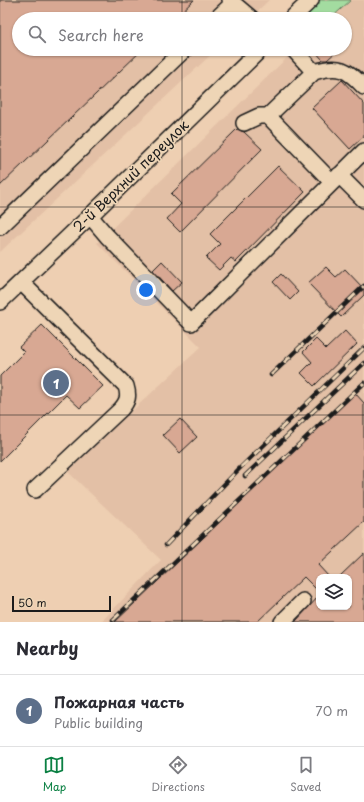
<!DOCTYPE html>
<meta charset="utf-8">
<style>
body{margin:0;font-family:"Playpen Sans",sans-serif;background:#f2f2f3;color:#2b2b33}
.controls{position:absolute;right:12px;bottom:12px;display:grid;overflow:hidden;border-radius:8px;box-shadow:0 1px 3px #0004}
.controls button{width:36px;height:36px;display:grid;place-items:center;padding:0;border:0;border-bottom:1px solid #e1e1e2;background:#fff;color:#2b2b33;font:20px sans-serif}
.scale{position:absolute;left:12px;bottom:10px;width:99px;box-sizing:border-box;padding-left:4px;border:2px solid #1c1c1c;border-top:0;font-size:11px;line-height:14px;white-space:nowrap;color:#1c1c1c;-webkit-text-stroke:3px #eed5b6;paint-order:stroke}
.you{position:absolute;left:146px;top:290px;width:14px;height:14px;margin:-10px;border:3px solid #fff;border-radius:50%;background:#1a73e8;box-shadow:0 0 0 6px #1a73e833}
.badge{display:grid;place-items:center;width:26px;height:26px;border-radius:50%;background:#0b8043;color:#fff;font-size:13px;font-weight:700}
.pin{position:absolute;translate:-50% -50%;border:2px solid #fff;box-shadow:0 1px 4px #0006}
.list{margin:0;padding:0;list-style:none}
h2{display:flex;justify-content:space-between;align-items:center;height:52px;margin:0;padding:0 16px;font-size:17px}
h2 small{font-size:13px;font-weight:400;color:#7c7c81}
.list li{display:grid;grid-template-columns:26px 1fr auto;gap:12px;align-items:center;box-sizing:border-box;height:72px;padding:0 16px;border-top:1px solid #e1e1e2}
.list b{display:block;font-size:15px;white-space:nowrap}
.list p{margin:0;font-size:13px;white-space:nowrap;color:#7c7c81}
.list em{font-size:13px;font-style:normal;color:#7c7c81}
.icon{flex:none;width:22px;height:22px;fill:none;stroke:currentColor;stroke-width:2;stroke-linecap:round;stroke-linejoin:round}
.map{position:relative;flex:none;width:364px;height:622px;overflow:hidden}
.search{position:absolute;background:#fff;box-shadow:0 1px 3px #0004;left:12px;right:12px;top:12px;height:44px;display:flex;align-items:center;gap:10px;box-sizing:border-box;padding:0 14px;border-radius:22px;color:#7c7c81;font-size:15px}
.sheet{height:124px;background:#fff}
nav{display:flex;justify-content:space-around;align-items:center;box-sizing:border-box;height:56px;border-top:1px solid #e1e1e2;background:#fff;font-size:11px;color:#7c7c81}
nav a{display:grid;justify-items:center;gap:2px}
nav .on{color:#0b8043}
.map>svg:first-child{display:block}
.built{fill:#e3c0a6;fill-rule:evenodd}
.green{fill:#a3dca0;stroke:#607c5e}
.building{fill:#d8a893;stroke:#1c1c1c}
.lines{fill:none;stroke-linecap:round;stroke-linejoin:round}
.minor-casing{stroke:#1c1c1c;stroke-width:18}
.minor{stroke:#eed5b6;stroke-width:15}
.rail-casing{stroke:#1c1c1c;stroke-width:4.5}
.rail{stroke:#eed5b6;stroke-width:3;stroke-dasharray:9;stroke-linecap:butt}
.grid{fill:none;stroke:#1c1c1c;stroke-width:1;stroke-opacity:0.55}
.labels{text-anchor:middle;stroke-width:3.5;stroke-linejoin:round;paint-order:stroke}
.street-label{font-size:14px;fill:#1c1c1c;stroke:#eed5b6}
</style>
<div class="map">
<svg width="364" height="622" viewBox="0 0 364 622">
<rect width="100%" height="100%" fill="#eecfb2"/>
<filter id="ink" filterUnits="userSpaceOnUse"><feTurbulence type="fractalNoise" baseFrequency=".025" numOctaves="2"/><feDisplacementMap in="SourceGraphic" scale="8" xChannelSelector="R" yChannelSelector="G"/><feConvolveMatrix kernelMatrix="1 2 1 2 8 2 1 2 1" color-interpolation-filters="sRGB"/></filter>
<g filter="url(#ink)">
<!-- built -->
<path class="built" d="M 0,0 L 269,0 L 249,19 L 19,19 L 19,49 L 217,49 L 0,252 Z
M 346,0 L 364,0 L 364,622 L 101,622 L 161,560 L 67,471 L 201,347 L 97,243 L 296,49 L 345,49 L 345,19 L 327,19 ZM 319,577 L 349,577 L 349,607 L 319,607 Z"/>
<!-- green -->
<path class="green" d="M 316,0 L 351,0 L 330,19 L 299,19 Z"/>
<!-- building -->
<path class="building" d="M 0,0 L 194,0 L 174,19 L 19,19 L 19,49 L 143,49 L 0,186 Z
M 313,49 L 339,49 L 327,60 L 323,60 Z
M 342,80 L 364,104 L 364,136 L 350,149 L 312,108 Z
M 237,129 L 244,132 L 262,149 L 180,232 L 167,219 L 181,204 L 171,194 Z
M 278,166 L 305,192 L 236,262 L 231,258 L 219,270 L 206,258 L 220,244 L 210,234 Z
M 162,261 L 182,282 L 172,291 L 153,270 Z
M 326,267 L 336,277 L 345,269 L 364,289 L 364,295 L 341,317 L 308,283 Z
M 281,274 L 298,292 L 290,300 L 273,282 Z
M 42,325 L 103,386 L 80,408 L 66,395 L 0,461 L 0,376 L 24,352 L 19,347 Z
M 345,331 L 357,344 L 314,386 L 301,373 L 312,362 L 303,352 L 316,339 L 326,349 Z
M 355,393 L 364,403 L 364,522 L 318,565 L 329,577 L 319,577 L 319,592 L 304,577 L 257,622 L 115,622 Z
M 180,419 L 197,437 L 180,453 L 163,435 Z
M 364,553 L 364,622 L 295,622 L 319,596 L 319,607 L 349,607 L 349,577 L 339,577 Z"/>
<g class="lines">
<!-- minor casing -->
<g class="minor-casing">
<path id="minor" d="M 233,3 L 252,19
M 216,19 L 233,3 L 230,0
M 291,19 L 311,0
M 293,49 L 314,72 C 339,64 347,69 364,87
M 314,72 L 268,116 L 332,182
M 244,123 L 259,116 L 268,116
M 339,175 L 364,200
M 90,216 L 107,236 L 191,323 L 364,151
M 0,227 L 185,49
M 21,282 L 126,386 C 129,396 128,401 121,409 L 35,490
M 0,302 L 90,216 L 261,49
M 282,622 L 303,601"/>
</g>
<!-- minor -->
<use href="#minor" class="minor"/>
<!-- rail casing -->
<g class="rail-casing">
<path id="rail" d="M 271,375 L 364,286
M 245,476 L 364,363
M 166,545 L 239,469 L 364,348
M 113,620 L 364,383"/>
</g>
<!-- rail -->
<use href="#rail" class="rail"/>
</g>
</g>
<!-- grid -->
<path class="grid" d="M 182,0 L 182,19M 182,49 L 182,622M 0,207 L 364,207M 0,415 L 364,415"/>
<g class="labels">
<!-- street labels -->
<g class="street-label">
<text transform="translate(131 176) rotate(-44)" y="5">2-й Верхний переулок</text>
</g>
</g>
</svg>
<div class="controls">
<button><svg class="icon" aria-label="layers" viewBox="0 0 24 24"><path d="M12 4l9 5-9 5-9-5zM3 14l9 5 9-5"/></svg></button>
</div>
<div class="scale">50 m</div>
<div class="you"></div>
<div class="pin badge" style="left:56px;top:383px;background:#5c6f8a">1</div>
<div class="search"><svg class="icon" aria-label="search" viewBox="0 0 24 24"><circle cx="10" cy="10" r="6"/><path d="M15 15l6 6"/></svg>Search here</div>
</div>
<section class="sheet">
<h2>Nearby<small></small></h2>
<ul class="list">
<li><span class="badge" style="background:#5c6f8a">1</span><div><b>Пожарная часть</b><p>Public building</p></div><em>70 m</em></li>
</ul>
</section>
<nav>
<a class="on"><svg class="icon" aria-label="map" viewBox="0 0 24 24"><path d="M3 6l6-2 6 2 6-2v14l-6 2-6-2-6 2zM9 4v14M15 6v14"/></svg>Map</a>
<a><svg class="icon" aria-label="directions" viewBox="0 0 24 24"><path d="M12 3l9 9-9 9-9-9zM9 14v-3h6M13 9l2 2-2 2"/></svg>Directions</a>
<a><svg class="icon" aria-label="saved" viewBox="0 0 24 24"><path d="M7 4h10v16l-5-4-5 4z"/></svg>Saved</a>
</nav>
